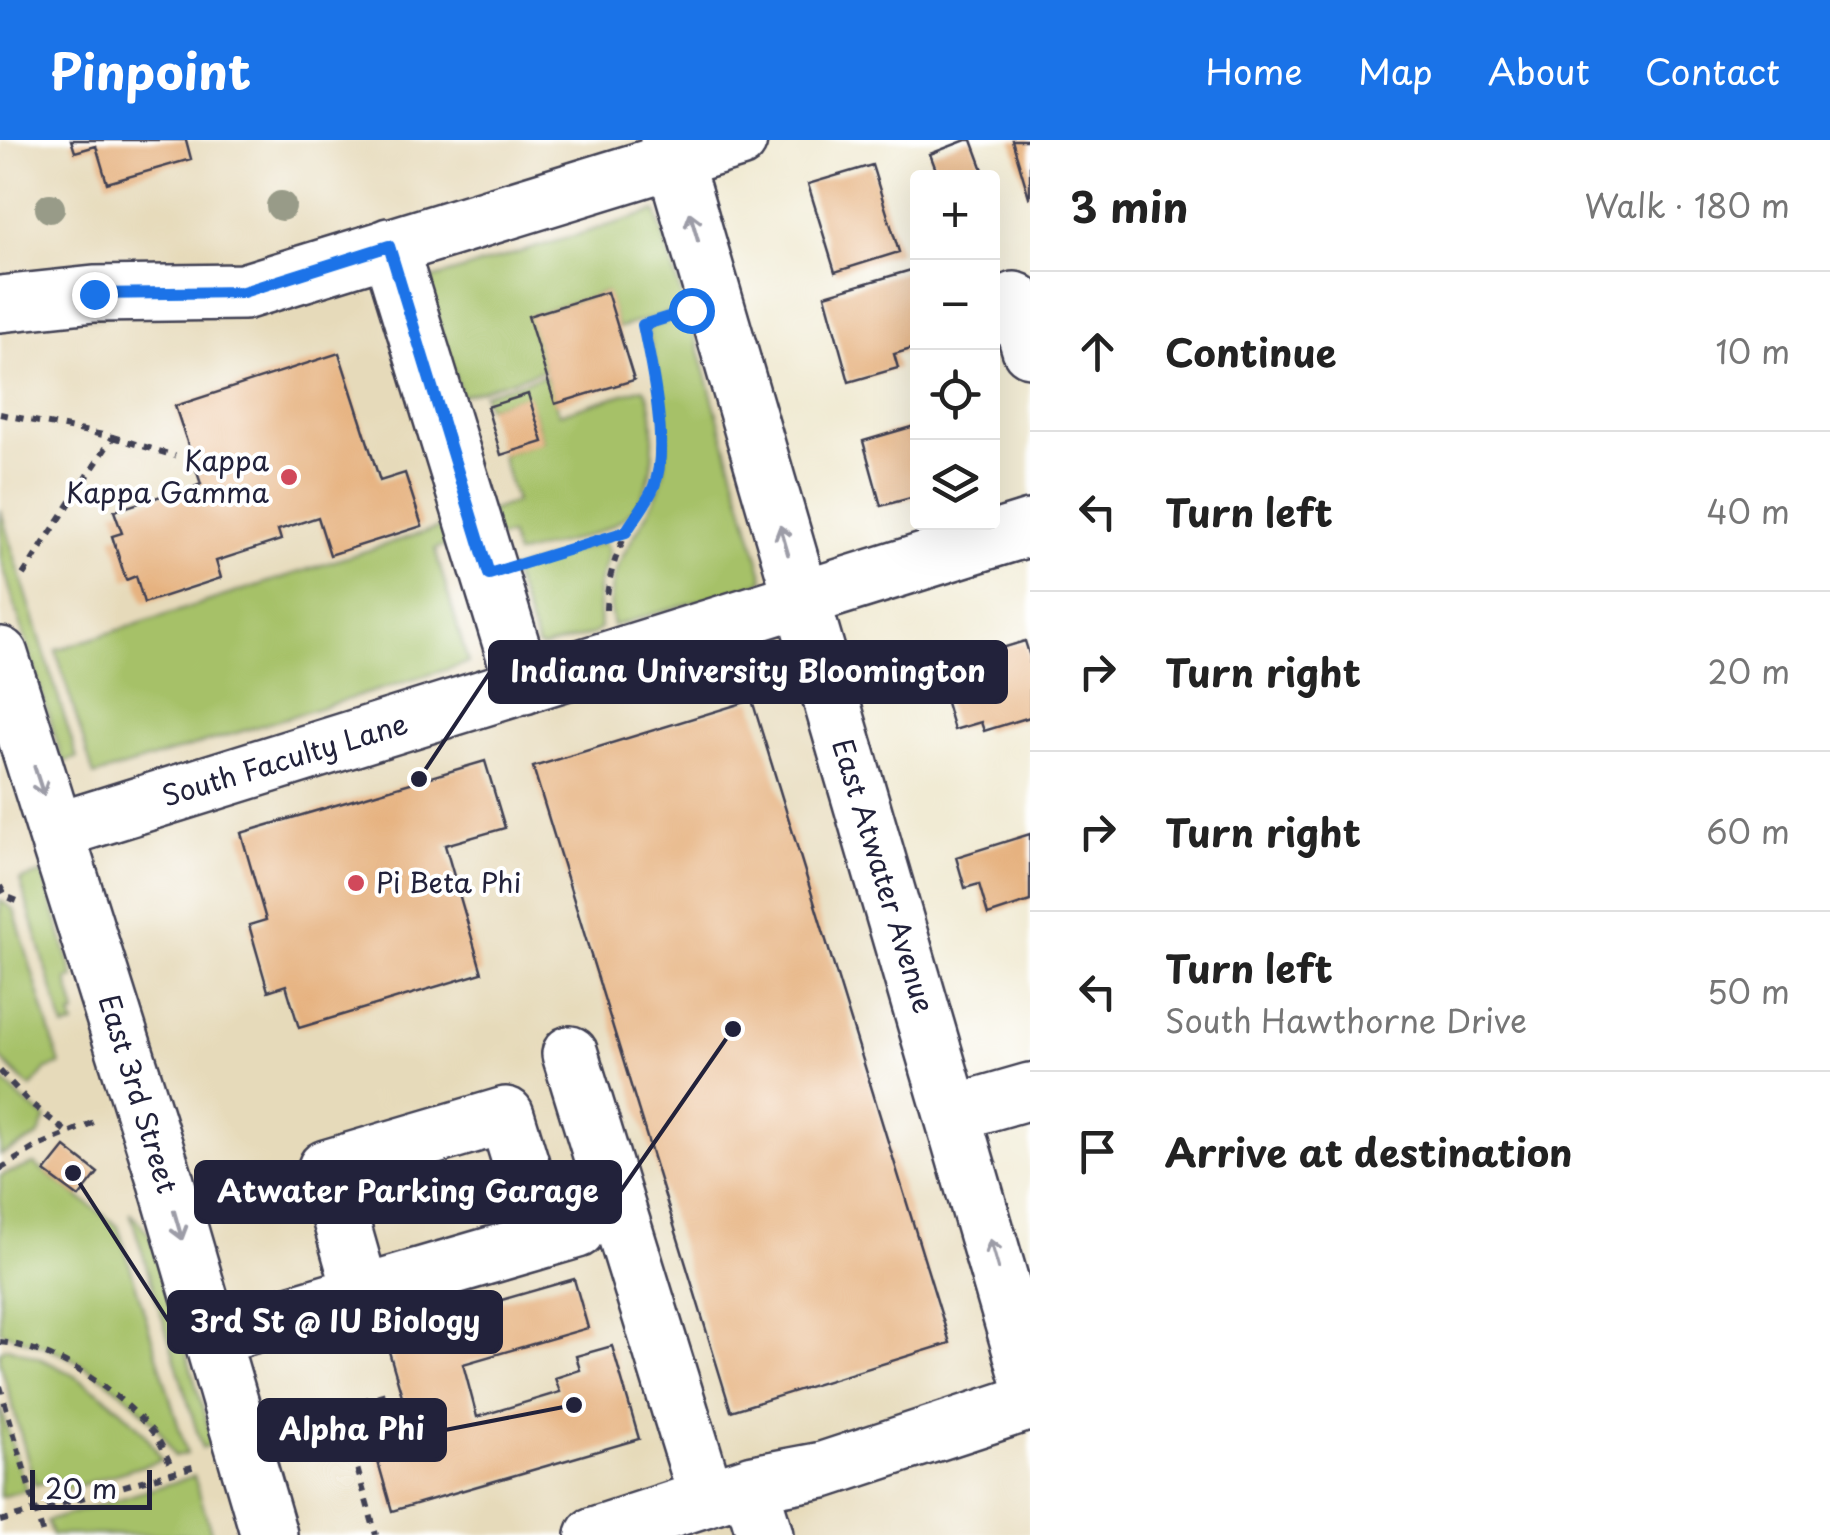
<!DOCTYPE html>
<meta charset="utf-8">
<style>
body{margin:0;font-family:"Playpen Sans",sans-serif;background:#f6f6f6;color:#222}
.controls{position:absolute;right:30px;top:30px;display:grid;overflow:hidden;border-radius:10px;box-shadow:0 10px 40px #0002}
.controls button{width:90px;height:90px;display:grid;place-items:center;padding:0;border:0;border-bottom:2px solid #e0e0e0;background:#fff;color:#222;font:50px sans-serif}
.scale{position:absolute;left:30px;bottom:25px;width:122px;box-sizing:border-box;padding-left:10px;border:5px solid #22223b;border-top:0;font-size:28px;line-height:35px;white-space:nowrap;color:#22223b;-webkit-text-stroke:8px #fff;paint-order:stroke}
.stop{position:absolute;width:30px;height:30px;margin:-22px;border:8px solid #1a73e8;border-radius:50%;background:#fff}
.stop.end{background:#1a73e8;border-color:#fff;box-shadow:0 2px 10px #0008}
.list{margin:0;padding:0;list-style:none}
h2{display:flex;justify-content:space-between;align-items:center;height:130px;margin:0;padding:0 40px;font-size:42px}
h2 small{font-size:32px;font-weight:400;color:#767676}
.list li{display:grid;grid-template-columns:65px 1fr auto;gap:30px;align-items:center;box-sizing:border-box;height:160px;padding:0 40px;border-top:2px solid #e0e0e0}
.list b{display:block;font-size:38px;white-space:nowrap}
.list p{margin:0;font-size:32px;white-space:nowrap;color:#767676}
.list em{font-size:32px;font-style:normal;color:#767676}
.icon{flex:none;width:55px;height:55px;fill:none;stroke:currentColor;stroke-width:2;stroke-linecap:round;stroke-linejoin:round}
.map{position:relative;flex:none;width:1030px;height:1395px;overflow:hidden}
header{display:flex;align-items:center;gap:60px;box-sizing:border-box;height:140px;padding:0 50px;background:#1a73e8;color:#fff}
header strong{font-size:48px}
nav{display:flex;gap:55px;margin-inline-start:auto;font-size:35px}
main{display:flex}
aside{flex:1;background:#fff}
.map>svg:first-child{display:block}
.built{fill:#e6daba}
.green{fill:#a6c167;stroke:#647251;stroke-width:2.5}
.building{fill:#e6b280}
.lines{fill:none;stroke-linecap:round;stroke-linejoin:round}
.minor-casing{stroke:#414052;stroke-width:60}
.major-casing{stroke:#414052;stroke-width:60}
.path{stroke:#414052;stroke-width:6;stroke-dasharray:8 8;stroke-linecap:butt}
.minor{stroke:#fff;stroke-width:55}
.major{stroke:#fff;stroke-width:55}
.tree{fill:#989b88}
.oneway{stroke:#9c9ca7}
.route{stroke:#1a73e8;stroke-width:12}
.poi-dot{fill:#d1495b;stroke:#fff;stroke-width:4}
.labels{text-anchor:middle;stroke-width:8;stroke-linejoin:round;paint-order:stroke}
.poi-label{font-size:28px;fill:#22223b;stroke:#fff;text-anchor:end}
.street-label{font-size:28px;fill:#22223b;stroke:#fff}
.leader{fill:none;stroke:#22223b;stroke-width:4}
.callout-dot{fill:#22223b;stroke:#fff;stroke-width:4}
.callout{fill:#22223b;stroke:#22223b;stroke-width:4}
.callout-label{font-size:30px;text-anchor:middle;font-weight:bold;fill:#fff}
</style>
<header>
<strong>Pinpoint</strong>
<nav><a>Home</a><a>Map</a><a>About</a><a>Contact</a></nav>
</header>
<main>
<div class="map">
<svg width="1030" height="1395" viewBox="0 0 1030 1395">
<rect width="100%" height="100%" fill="#fff"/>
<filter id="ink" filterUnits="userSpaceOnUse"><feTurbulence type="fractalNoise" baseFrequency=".01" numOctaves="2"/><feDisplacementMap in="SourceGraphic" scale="20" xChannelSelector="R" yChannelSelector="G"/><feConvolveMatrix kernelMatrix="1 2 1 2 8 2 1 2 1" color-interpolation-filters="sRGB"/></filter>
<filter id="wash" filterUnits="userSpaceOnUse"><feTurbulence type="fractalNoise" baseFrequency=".0048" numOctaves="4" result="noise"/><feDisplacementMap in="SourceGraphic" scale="40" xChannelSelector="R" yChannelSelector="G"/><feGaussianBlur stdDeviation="2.25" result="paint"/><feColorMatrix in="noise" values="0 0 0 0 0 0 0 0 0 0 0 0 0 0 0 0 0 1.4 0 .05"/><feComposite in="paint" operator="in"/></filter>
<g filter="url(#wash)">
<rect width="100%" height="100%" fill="#f1ebd4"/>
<!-- built -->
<path class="built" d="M 0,0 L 651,0 L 1030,1279 L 1030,1395 L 0,1395 Z"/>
<!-- green -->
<path class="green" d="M 656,71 L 685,168 L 618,188 L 606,152 L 529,176 L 545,230 L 461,256 L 425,141 Z
M 689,175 L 764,439 L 759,443 L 613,486 C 598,424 646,394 661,342 C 675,292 660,236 647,188 Z
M 546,235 L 559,274 L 643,248 L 645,250 C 654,266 653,286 653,304 C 653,395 587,394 516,415 L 509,395 L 496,399 L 489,371 L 516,362 L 501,315 L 543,301 L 528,255 L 487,267 L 483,254 Z
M 0,369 L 77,618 L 63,622 L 0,417 Z
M 450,384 L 456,402 L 435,409 L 468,523 L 94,636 L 56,510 Z
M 604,402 L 609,412 L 598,448 L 600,489 L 593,494 L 542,508 L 538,506 L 511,430 Z
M 43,733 L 74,838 L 67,840 L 76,874 L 71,876 L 74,885 L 64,888 L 20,740 Z
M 0,760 L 14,770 L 60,925 L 47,929 L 31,948 L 0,918 Z
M 0,937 L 23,961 L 46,978 L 38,997 L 0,1015 Z
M 34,1024 L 118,1086 L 187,1314 L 174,1316 C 154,1269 98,1230 52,1209 C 35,1202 16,1199 0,1191 L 0,1036 Z
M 130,1072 L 151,1096 L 214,1305 L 202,1308 Z
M 7,1207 C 62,1222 136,1268 161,1320 L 62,1351 L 57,1339 L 35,1345 L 0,1222 L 0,1211 Z
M 0,1266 L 26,1350 L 0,1357 Z
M 194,1336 L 212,1395 L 52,1395 L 47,1381 Z"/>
<g id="blocks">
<!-- building -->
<path class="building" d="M 71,0 L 186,0 L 191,19 L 107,43 L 96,6 L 75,12 Z
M 966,0 L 972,0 L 986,38 L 939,38 L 930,14 Z
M 1012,0 L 1030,0 L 1030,56 L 1029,57 Z
M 872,25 L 899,112 L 835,132 L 808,44 Z
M 918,128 L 918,207 L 894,214 L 898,228 L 849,242 L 825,155 Z
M 607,152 L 634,240 L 555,264 L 528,176 Z
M 339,213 L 380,341 L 405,333 L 422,386 L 330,415 L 318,377 L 278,390 L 281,400 L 216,421 L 221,438 L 144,463 L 136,436 L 126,440 L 112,396 L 122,393 L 114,371 L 167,354 L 169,362 L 194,354 L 192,348 L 201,344 L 175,266 Z
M 528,254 L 543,302 L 501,315 L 487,267 Z
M 918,285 L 918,356 L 881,366 L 863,301 Z
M 1025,501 L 1030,517 L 1030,577 L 984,591 L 981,582 L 954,590 L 936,528 Z
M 752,560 L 950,1203 L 731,1271 L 533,627 Z
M 485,621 L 505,688 L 445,705 L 482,833 L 299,888 L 286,845 L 268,851 L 249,785 L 266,780 L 241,693 Z
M 1030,694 L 1030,761 L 988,775 L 979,744 L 965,748 L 956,717 Z
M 65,1007 L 98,1033 L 79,1057 L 45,1032 Z
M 574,1139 L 588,1188 L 463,1224 L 477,1277 L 560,1252 L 555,1238 L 580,1230 L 576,1216 L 612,1206 L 639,1299 L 392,1371 L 375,1311 L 397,1305 L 391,1285 L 409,1280 L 384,1194 Z"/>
</g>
</g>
<g filter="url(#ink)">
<use href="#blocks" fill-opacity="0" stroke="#414052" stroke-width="2.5"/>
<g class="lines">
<!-- minor casing -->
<g class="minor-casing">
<path id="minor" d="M 389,106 L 524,546
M 1015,160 L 1030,209
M 0,164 L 94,154 L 243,152 L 739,0
M 56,691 L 1030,388
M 570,914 L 707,1358
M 953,973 L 1030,951
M 361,1151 L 326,1028 L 506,975 L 544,1099
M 211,1197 L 577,1090
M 754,1343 L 755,1363 L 765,1395
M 594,1395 L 754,1343 L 823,1330 L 1030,1262"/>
</g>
<!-- major casing -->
<g class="major-casing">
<path id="major" d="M 668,0 L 1030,1242
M 0,515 L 166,1042 L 269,1395"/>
</g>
<!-- path -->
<path class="path" d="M 0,274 L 113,297 L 23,435
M 113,297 L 175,316
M 532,421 L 625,393
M 606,470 C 607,435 619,405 636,374 C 642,364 653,352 656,341 C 668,289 654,235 643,185 L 670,177
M 0,746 L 5,756 L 22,763
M 0,931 L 29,962 L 68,993
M 0,1029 L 36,1007 L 94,982
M 0,1202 C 55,1208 116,1249 152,1291 C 162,1303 167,1318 174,1332
M 0,1246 L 43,1395
M 340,1268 L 376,1395
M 285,1284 L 386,1254
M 0,1381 L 199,1325"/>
<!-- minor -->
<use href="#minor" class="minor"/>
<!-- major -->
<use href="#major" class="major"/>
</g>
<!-- trees -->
<g class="tree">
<circle cx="281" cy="66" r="15"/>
<circle cx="50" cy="68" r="15"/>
</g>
<!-- one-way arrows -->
<defs><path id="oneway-shaft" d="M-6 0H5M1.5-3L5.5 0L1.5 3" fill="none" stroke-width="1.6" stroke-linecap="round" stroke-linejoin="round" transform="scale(2.5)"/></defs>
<g class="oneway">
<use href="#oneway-shaft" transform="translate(694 87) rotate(-106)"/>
<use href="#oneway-shaft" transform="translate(784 400) rotate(-106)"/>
<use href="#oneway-shaft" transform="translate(39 641) rotate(72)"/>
<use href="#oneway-shaft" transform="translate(178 1085) rotate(74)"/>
<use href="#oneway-shaft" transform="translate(994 1114) rotate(-106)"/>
</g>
</g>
<g class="lines" filter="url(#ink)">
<!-- route -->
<path class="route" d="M 94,154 L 243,152 L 389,106 L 489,434 L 626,392 C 635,377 648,362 654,346 C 670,309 651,224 643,185 L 691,170"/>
</g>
<!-- markers -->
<g class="poi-dot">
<circle cx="289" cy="337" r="10"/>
<circle cx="356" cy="743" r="10"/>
</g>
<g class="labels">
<!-- poi labels -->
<g class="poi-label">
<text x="269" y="331">Kappa<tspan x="269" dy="32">Kappa Gamma</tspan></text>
<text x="376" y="753" text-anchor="start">Pi Beta Phi</text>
</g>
<!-- street labels -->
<g class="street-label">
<text transform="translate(285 620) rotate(-17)" y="10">South Faculty Lane</text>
<text transform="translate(883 736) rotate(73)" y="10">East Atwater Avenue</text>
<text transform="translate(138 954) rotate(73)" y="10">East 3rd Street</text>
</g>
</g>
<!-- callouts -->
<path class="leader" d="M419 639L490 532M733 889L620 1052M73 1033L169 1182M574 1265L445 1290"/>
<g class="callout-dot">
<circle cx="419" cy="639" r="10"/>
<circle cx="733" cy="889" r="10"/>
<circle cx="73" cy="1033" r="10"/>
<circle cx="574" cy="1265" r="10"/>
</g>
<g class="callout">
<rect x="490" y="502" width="516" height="60" rx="10"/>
<rect x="196" y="1022" width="424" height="60" rx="10"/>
<rect x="169" y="1152" width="332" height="60" rx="10"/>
<rect x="259" y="1260" width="186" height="60" rx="10"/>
</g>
<g class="callout-label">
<text x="748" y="542">Indiana University Bloomington</text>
<text x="408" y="1062">Atwater Parking Garage</text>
<text x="335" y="1192">3rd St @ IU Biology</text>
<text x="352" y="1300">Alpha Phi</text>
</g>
</svg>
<div class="controls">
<button>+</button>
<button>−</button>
<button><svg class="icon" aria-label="locate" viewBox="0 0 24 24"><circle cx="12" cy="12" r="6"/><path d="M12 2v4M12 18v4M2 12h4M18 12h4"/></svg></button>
<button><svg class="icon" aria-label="layers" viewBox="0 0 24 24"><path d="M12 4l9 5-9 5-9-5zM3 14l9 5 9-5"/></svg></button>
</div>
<div class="scale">20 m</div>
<div class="stop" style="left:691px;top:170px"></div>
<div class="stop end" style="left:94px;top:154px"></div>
</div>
<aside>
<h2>3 min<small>Walk · 180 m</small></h2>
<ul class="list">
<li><svg class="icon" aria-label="ahead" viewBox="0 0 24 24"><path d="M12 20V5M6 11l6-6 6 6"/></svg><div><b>Continue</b></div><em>10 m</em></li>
<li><svg class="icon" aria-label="left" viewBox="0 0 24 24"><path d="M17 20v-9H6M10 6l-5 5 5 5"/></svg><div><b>Turn left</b></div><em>40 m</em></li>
<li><svg class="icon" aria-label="right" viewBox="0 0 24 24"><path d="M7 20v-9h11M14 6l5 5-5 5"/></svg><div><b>Turn right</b></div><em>20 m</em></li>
<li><svg class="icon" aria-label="right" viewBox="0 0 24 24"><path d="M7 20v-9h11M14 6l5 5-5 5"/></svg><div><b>Turn right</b></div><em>60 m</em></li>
<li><svg class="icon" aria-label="left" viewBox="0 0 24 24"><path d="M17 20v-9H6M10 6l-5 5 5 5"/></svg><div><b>Turn left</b><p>South Hawthorne Drive</p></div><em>50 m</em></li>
<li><svg class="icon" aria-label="arrive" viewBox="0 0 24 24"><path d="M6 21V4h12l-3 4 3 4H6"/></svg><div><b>Arrive at destination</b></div></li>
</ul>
</aside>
</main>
